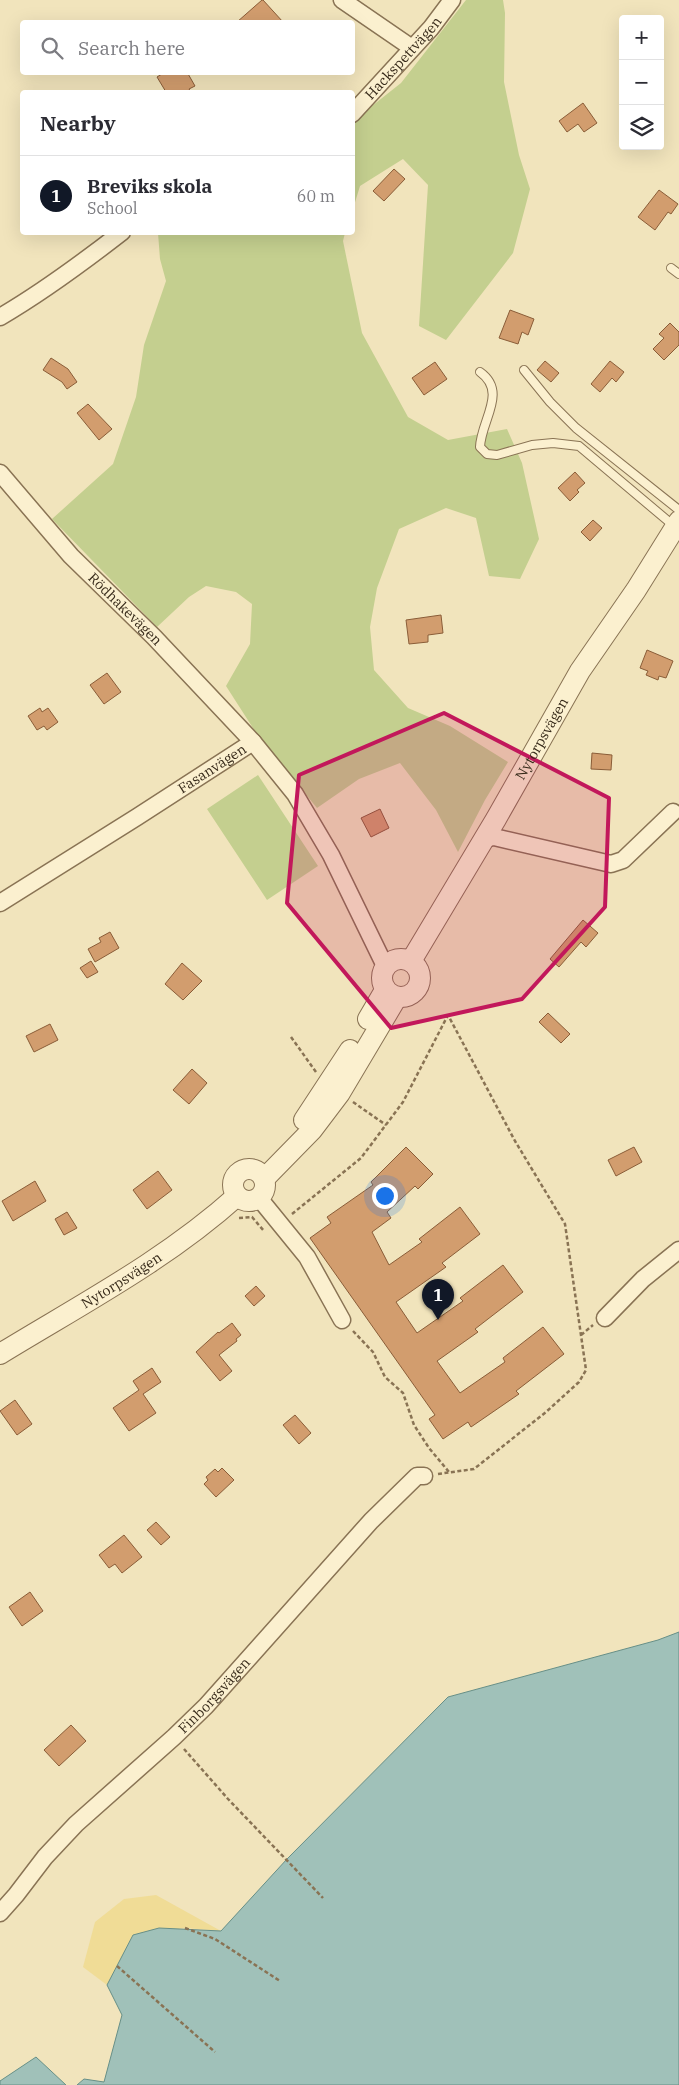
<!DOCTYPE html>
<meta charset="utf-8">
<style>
body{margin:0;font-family:"IBM Plex Serif",serif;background:#f7f7f7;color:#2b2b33}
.controls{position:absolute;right:15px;top:15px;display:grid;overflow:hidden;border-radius:5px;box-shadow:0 5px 20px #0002}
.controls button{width:45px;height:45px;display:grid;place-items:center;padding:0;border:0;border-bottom:1px solid #e1e1e2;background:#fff;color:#2b2b33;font:25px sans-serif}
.you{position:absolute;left:384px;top:1195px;width:18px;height:18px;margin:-12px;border:4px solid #fff;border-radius:50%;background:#1a73e8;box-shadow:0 0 0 8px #1a73e833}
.badge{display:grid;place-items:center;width:32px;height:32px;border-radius:50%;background:#111827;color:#fff;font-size:16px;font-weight:700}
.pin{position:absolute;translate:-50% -41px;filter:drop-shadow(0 1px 2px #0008)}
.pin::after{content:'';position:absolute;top:26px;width:18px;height:15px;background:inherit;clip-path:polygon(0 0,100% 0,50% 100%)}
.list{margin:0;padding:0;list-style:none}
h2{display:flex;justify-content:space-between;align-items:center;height:65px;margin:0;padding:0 20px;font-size:21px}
h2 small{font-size:16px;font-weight:400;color:#7c7c81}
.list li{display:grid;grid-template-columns:32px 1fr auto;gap:15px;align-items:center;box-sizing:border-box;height:80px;padding:0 20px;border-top:1px solid #e1e1e2}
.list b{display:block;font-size:19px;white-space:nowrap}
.list p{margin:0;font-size:16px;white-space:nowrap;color:#7c7c81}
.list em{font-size:16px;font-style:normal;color:#7c7c81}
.icon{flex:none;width:28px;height:28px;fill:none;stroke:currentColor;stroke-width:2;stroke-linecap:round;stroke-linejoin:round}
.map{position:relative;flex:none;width:679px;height:2085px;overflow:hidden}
.search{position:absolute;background:#fff;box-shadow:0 5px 20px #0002;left:20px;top:20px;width:335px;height:55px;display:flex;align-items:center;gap:12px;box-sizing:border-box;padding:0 18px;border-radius:5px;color:#7c7c81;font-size:19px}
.panel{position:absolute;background:#fff;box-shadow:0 5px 20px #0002;left:20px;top:90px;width:335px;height:145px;border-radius:5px}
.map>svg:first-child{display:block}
.green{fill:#c4cf8f}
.sand{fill:#f0dc96}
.water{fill:#a0c1b9;stroke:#678f87}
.building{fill:#d29d6e;stroke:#8a5d38}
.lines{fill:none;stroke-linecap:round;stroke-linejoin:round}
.service-casing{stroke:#897354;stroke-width:10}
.minor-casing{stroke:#897354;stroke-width:19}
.tertiary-casing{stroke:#897354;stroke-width:22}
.path{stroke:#897354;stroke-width:2.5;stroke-dasharray:4 2.5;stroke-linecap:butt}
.service{stroke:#fbf0cf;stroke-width:8}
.minor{stroke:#fbf0cf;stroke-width:16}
.tertiary{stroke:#fbf0cf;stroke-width:20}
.marked{fill:#c2185b;fill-opacity:0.2;stroke:#c2185b;stroke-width:4;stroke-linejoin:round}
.labels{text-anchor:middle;stroke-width:4.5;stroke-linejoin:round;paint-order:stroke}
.street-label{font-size:14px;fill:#372a1a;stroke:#f8edcc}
</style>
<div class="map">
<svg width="679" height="2085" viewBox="0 0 679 2085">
<rect width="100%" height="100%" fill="#f1e4bc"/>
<!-- green -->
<path class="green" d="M 466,0 L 503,0 L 505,13 L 504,82 L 519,155 L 530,189 L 513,253 L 446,340 L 419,326 L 428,185 L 403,159 L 360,186 L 353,209 L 353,121 L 401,83 Z
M 158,233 L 345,233 L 343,241 L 362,333 L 408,417 L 448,440 L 507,429 L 522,463 L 539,539 L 520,579 L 489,576 L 476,518 L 446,508 L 399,529 L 377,588 L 370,627 L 374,670 L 408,708 L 450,726 L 508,762 L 485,800 L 458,852 L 436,810 L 400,763 L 359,779 L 317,808 L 260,739 L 226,686 L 250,644 L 252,604 L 236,592 L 206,586 L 189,597 L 157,627 L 52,519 L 113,464 L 136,397 L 144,345 L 166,281 L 160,259 Z
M 258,775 L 318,866 L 267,900 L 207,809 Z"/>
<!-- sand -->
<path class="sand" d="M 156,1895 L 221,1931 L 185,1928 L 133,1935 L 107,1985 L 83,1967 L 95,1922 L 124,1899 Z"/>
<!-- water -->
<path class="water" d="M 679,1632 L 679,2085 L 77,2085 L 84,2079 L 104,2082 L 122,2015 L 107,1985 L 133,1935 L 159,1928 L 221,1931 L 287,1859 L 448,1697 L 658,1640 Z
M 36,2057 L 66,2085 L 0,2085 L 0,2081 Z"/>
<!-- building -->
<path class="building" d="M 263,0 L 283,22 L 237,22 L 262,0 Z
M 165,72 L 187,72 L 195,86 L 189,89 L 191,92 L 166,92 L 157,77 Z
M 583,103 L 597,123 L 584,132 L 578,124 L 567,132 L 559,121 Z
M 394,169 L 405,179 L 384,201 L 373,191 Z
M 659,190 L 678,204 L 671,214 L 668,212 L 655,230 L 638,217 Z
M 510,310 L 534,319 L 528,335 L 522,332 L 518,344 L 499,338 Z
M 670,323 L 679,332 L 679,345 L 664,360 L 653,349 L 664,338 L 659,334 Z
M 51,358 L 68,369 L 77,382 L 67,389 L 62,382 L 43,370 Z
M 545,361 L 559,373 L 551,382 L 537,370 Z
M 610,361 L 624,372 L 616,382 L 612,378 L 600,392 L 591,384 Z
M 435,362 L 447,379 L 424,395 L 412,378 Z
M 88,404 L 112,429 L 99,440 L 77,413 Z
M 575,472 L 585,483 L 577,490 L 579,492 L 570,501 L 558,488 Z
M 593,520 L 602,528 L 590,541 L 581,532 Z
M 441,615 L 443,633 L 428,635 L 428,642 L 409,644 L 406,620 Z
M 647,650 L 673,661 L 666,678 L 659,676 L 658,680 L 646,675 L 648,671 L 640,668 Z
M 107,673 L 121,692 L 104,704 L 90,685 Z
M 40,708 L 42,712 L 48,708 L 58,722 L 47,730 L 44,726 L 37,730 L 28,716 Z
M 592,753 L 612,755 L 611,770 L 591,769 Z
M 380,809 L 389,828 L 371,837 L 361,818 Z
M 583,920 L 598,933 L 586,947 L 581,942 L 559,967 L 550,959 Z
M 110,932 L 119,948 L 95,962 L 88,949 L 101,942 L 99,938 Z
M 91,961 L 98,972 L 87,978 L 80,968 Z
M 182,963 L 202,981 L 183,1000 L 165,984 Z
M 548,1013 L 570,1034 L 561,1043 L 539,1022 Z
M 50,1024 L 58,1040 L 34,1052 L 26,1036 Z
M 192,1069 L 207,1083 L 189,1104 L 173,1090 Z
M 406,1147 L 433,1174 L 418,1189 L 415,1186 L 387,1212 L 391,1218 L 372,1232 L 389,1265 L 422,1242 L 419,1239 L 460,1207 L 480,1234 L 442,1263 L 446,1267 L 396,1302 L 417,1333 L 463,1301 L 460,1298 L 503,1265 L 523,1292 L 475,1329 L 478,1332 L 437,1361 L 460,1393 L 505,1362 L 503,1358 L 543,1327 L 564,1354 L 516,1391 L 519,1394 L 471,1427 L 468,1422 L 443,1439 L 429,1419 L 435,1415 L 310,1238 L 331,1223 L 327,1217 L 373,1185 L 371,1182 Z
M 634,1147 L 642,1162 L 616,1176 L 608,1160 Z
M 158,1171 L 172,1190 L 147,1209 L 133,1190 Z
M 35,1181 L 46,1201 L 13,1221 L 2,1201 Z
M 67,1212 L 77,1228 L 64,1235 L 55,1219 Z
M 256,1286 L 265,1296 L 254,1306 L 245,1296 Z
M 232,1323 L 241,1335 L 236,1339 L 237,1341 L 219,1355 L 232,1371 L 220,1381 L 196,1352 L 218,1332 L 219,1333 Z
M 152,1368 L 161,1382 L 143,1394 L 156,1413 L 129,1431 L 113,1408 L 139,1390 L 133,1381 Z
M 15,1400 L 32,1424 L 17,1435 L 0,1411 Z
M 295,1415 L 311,1433 L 299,1444 L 283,1425 Z
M 222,1468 L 234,1480 L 216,1497 L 204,1484 L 208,1480 L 206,1477 L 215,1469 L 218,1472 Z
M 156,1522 L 170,1537 L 161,1545 L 147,1530 Z
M 124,1535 L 142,1557 L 122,1573 L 115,1564 L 109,1568 L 99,1555 Z
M 30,1592 L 43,1611 L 22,1626 L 9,1607 Z
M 71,1725 L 86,1741 L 59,1766 L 44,1750 Z"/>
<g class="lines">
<!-- service casing -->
<g class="service-casing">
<path id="service" d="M 671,268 L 679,274
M 524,370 L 550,402 L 576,428 L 679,510
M 480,372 C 508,392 481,420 480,447 L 487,454 L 497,455 L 532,445 L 553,443 L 579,446 L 674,526"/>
</g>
<!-- minor casing -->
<g class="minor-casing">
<g id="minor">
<path d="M 342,0 L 412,48"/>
<path id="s1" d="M 352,114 L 431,28 L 452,0"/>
<path d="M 0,317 C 43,292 82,263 122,232"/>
<path id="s2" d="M 0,473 L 71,556 L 154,637 L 253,742"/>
<path d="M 484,839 L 494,837 L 611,864 L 623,860 L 673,812"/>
<path id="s3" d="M 0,903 L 137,817 L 253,742 L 295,794 L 331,855 L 385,966"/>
<path d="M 259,1198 L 307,1257 L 342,1320"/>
<path d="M 605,1318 L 643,1279 L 679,1250"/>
<path id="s4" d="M 0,1913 L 16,1895 L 45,1857 L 76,1824 L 174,1737 L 206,1706 L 371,1521 L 417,1476 L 424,1476"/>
</g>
</g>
<!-- tertiary casing -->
<g class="tertiary-casing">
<g id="tertiary">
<circle cx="401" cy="978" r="19"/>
<path id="s5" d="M 411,961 L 496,819 L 580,671 L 636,590 L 679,521"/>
<path d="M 368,1019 L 385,990"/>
<path d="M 304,1120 L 350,1050"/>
<circle cx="249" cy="1185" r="16"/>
<path d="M 264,1179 L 312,1130 L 340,1093 L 397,997"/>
<path id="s6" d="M 0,1354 C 80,1305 166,1260 237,1196"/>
</g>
</g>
<!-- path -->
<path class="path" d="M 291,1037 L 316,1072
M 353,1102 L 386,1125
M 292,1214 L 361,1158 L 403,1102 L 448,1015
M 239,1218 L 252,1217 L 264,1231
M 353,1331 L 373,1352 L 385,1377 L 403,1393 L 414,1425 L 429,1448 L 449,1472
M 581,1335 L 593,1325
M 438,1474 L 474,1469 L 546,1412 L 579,1382 L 586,1370 L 565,1224 L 515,1141 L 448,1015
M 184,1749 L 228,1799 L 323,1898
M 185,1928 L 215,1939 L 280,1981
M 117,1966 L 215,2052"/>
<!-- service -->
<use href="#service" class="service"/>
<!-- minor -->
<use href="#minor" class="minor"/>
<!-- tertiary -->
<use href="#tertiary" class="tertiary"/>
</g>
<!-- marked area -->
<path class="marked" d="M 444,713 L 609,798 L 605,907 L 522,999 L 391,1028 L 287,903 L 299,775 Z"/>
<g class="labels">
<!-- street labels -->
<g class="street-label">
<text dy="5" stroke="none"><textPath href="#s1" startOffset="76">Hackspettvägen</textPath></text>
<text dy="5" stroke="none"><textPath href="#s2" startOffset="185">Rödhakevägen</textPath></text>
<text dy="5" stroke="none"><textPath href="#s5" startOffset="258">Nytorpsvägen</textPath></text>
<text dy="5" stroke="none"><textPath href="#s3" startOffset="251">Fasanvägen</textPath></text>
<text dy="5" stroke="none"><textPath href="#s6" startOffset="142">Nytorpsvägen</textPath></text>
<text dy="5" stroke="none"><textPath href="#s4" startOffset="306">Finborgsvägen</textPath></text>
</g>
</g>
</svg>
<div class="controls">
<button>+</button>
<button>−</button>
<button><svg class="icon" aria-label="layers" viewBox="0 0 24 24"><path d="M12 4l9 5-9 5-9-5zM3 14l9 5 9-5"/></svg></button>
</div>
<div class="you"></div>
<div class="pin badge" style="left:438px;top:1320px">1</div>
<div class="search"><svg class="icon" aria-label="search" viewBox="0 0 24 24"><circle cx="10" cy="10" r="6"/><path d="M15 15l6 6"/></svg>Search here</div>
<section class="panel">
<h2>Nearby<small></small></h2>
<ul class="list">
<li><span class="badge">1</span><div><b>Breviks skola</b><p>School</p></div><em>60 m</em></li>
</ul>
</section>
</div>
